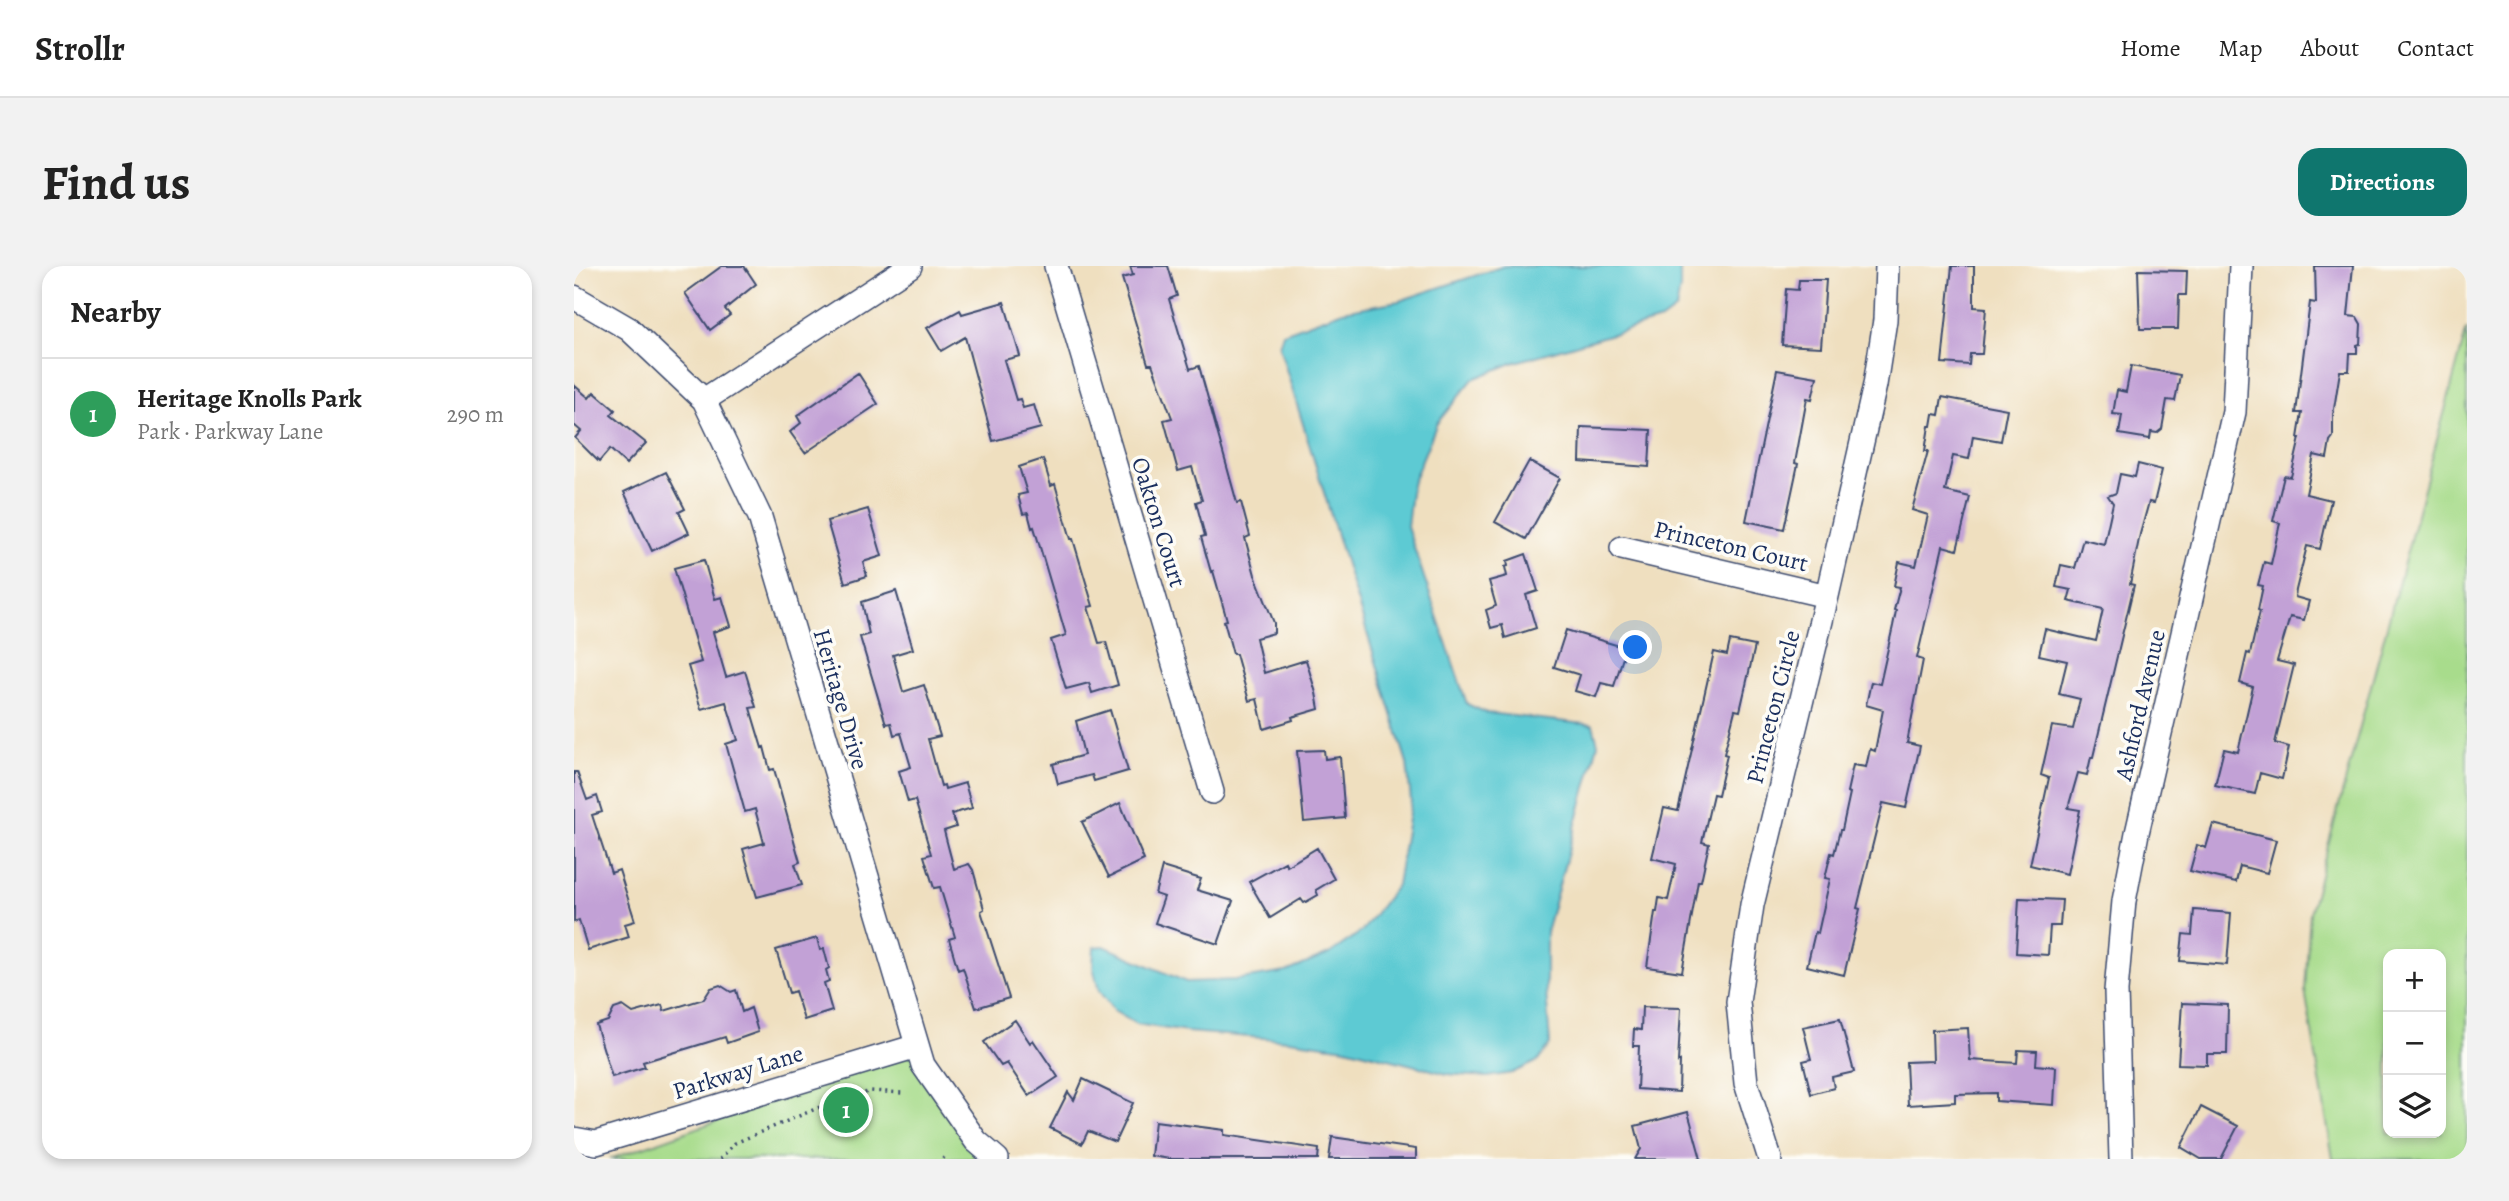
<!DOCTYPE html>
<meta charset="utf-8">
<style>
body{margin:0;font-family:Alegreya,serif;background:#f2f2f2;color:#222}
.controls{position:absolute;right:21px;bottom:21px;display:grid;overflow:hidden;border-radius:14px;box-shadow:0 4px 10px #0003}
.controls button{width:63px;height:63px;display:grid;place-items:center;padding:0;border:0;border-bottom:2px solid #e0e0e0;background:#fff;color:#222;font:35px sans-serif}
.you{position:absolute;left:1062px;top:382px;width:24px;height:24px;margin:-18px;border:5px solid #fff;border-radius:50%;background:#1a73e8;box-shadow:0 0 0 10px #1a73e833}
.badge{display:grid;place-items:center;width:46px;height:46px;border-radius:50%;background:#0f766e;color:#fff;font-size:23px;font-weight:700}
.pin{position:absolute;translate:-50% -50%;border:4px solid #fff;box-shadow:0 2px 7px #0006}
.list{margin:0;padding:0;list-style:none}
h2{display:flex;justify-content:space-between;align-items:center;height:91px;margin:0;padding:0 28px;font-size:30px}
h2 small{font-size:23px;font-weight:400;color:#767676}
.list li{display:grid;grid-template-columns:46px 1fr auto;gap:21px;align-items:center;box-sizing:border-box;height:112px;padding:0 28px;border-top:2px solid #e0e0e0}
.list b{display:block;font-size:26px;white-space:nowrap}
.list p{margin:0;font-size:23px;white-space:nowrap;color:#767676}
.list em{font-size:23px;font-style:normal;color:#767676}
.icon{flex:none;width:38px;height:38px;fill:none;stroke:currentColor;stroke-width:2;stroke-linecap:round;stroke-linejoin:round}
.map{position:relative;flex:none;width:1893px;height:893px;overflow:hidden;border-radius:21px}
header{display:flex;align-items:center;gap:42px;box-sizing:border-box;height:98px;padding:0 35px;background:#fff;border-bottom:2px solid #e0e0e0}
header strong{font-size:33px}
nav{display:flex;gap:38px;margin-inline-start:auto;font-size:24px}
.intro{display:flex;align-items:center;justify-content:space-between;box-sizing:border-box;height:168px;padding:0 42px}
h1{margin:0;font-size:49px}
.button{padding:18px 32px;border-radius:21px;background:#0f766e;color:#fff;font-size:24px;font-weight:700}
main{display:flex;gap:42px;padding:0 42px}
aside{flex:1;background:#fff;border-radius:21px;box-shadow:0 4px 10px #0003}
.map>svg:first-child{display:block}
.green{fill:#a8dc8c;stroke:#628675;stroke-width:2;fill-rule:evenodd}
.water{fill:#5dcad3;stroke:#3c7c98;stroke-width:2}
.building{fill:#c2a1d6}
.lines{fill:none;stroke-linecap:round;stroke-linejoin:round}
.street-casing{stroke:#3b496d;stroke-width:26}
.path{stroke:#3b496d;stroke-width:3.5;stroke-dasharray:2 5;stroke-linecap:butt}
.street{stroke:#fff;stroke-width:23}
.labels{text-anchor:middle;stroke-width:7;stroke-linejoin:round;paint-order:stroke}
.street-label{font-size:24px;fill:#1b2f5e;stroke:#fdfcf7}
</style>
<header>
<strong>Strollr</strong>
<nav><a>Home</a><a>Map</a><a>About</a><a>Contact</a></nav>
</header>
<div class="intro"><h1>Find us</h1><a class="button">Directions</a></div>
<main>
<aside>
<h2>Nearby<small></small></h2>
<ul class="list">
<li><span class="badge" style="background:#2e9e5b">1</span><div><b>Heritage Knolls Park</b><p>Park · Parkway Lane</p></div><em>290 m</em></li>
</ul>
</aside>
<div class="map">
<svg width="1893" height="893" viewBox="0 0 1893 893">
<rect width="100%" height="100%" fill="#fdfcf7"/>
<filter id="ink" filterUnits="userSpaceOnUse"><feTurbulence type="fractalNoise" baseFrequency=".0143" numOctaves="2"/><feDisplacementMap in="SourceGraphic" scale="14" xChannelSelector="R" yChannelSelector="G"/><feConvolveMatrix kernelMatrix="1 2 1 2 8 2 1 2 1" color-interpolation-filters="sRGB"/></filter>
<filter id="wash" filterUnits="userSpaceOnUse"><feTurbulence type="fractalNoise" baseFrequency=".00686" numOctaves="4" result="noise"/><feDisplacementMap in="SourceGraphic" scale="28" xChannelSelector="R" yChannelSelector="G"/><feGaussianBlur stdDeviation="1.57" result="paint"/><feColorMatrix in="noise" values="0 0 0 0 0 0 0 0 0 0 0 0 0 0 0 0 0 1.4 0 .05"/><feComposite in="paint" operator="in"/></filter>
<g filter="url(#wash)">
<rect width="100%" height="100%" fill="#efdfbf"/>
<!-- green -->
<path class="green" d="M 1893,62 L 1893,893 L 1759,893 L 1731,724 L 1736,647 ZM 1814,688 L 1867,688 L 1867,867 L 1814,867 Z
M 340,785 L 401,885 L 399,893 L 36,893 Z"/>
<!-- water -->
<path class="water" d="M 930,0 L 1106,0 L 1106,22 L 1102,43 L 1087,54 L 938,97 L 899,113 L 863,157 L 838,218 L 833,261 L 893,438 L 913,447 L 1019,459 L 1024,478 L 972,666 L 972,724 L 976,778 L 964,795 L 938,807 L 913,811 L 873,808 L 772,782 L 715,774 L 613,766 L 562,758 L 540,745 L 525,725 L 519,701 L 520,681 L 530,680 L 612,716 L 661,714 L 712,706 L 755,688 L 788,665 L 823,619 L 837,535 L 833,497 L 705,80 L 709,67 L 769,45 L 825,35 Z"/>
<g id="blocks">
<!-- building -->
<path class="building" d="M 148,0 L 170,0 L 182,18 L 151,43 L 156,49 L 136,64 L 111,27 Z
M 556,0 L 594,0 L 603,30 L 595,33 L 616,103 L 625,100 L 663,237 L 667,236 L 676,270 L 671,272 L 681,309 L 700,357 L 700,367 L 682,372 L 690,407 L 732,394 L 742,427 L 745,443 L 718,451 L 719,454 L 690,463 L 683,433 L 675,435 L 662,388 L 659,388 L 650,355 L 653,354 L 639,305 L 637,306 L 627,271 L 631,270 L 622,236 L 628,234 L 618,201 L 604,205 L 590,154 L 598,152 L 578,98 L 574,98 L 548,12 L 559,9 Z
M 1378,0 L 1400,0 L 1400,41 L 1412,42 L 1408,88 L 1396,88 L 1395,99 L 1368,97 Z
M 1741,0 L 1779,0 L 1774,50 L 1783,51 L 1787,58 L 1786,78 L 1783,79 L 1783,87 L 1776,87 L 1775,105 L 1766,105 L 1759,149 L 1759,171 L 1756,175 L 1753,192 L 1740,189 L 1732,228 L 1757,234 L 1746,283 L 1733,280 L 1722,324 L 1721,331 L 1735,335 L 1730,354 L 1716,351 L 1703,395 L 1720,399 L 1701,477 L 1715,481 L 1708,513 L 1686,507 L 1681,528 L 1641,519 L 1650,483 L 1664,486 L 1679,421 L 1666,417 L 1673,387 L 1676,388 L 1686,345 L 1684,344 L 1689,320 L 1684,319 L 1690,296 L 1697,298 L 1706,257 L 1699,255 L 1710,210 L 1717,211 L 1726,172 L 1724,172 L 1728,147 L 1722,147 L 1736,36 L 1742,37 Z
M 1564,4 L 1613,5 L 1612,29 L 1605,29 L 1604,63 L 1566,63 Z
M 1225,14 L 1252,14 L 1247,81 L 1208,79 L 1212,23 L 1224,24 Z
M 430,36 L 446,90 L 430,94 L 442,134 L 446,133 L 449,142 L 460,139 L 467,162 L 419,175 L 391,71 L 367,85 L 353,62 L 386,44 L 388,48 Z
M 1557,100 L 1606,109 L 1601,135 L 1593,134 L 1588,163 L 1583,167 L 1577,166 L 1576,173 L 1545,168 L 1548,149 L 1539,148 L 1543,124 L 1552,126 Z
M 1203,104 L 1243,111 L 1238,133 L 1233,132 L 1221,197 L 1224,198 L 1210,263 L 1172,255 Z
M 284,107 L 304,138 L 231,187 L 216,166 L 227,157 L 223,150 Z
M 0,119 L 15,132 L 20,126 L 41,144 L 37,149 L 72,177 L 52,198 L 36,183 L 25,196 L 1,172 L 7,165 L 0,159 Z
M 1368,131 L 1433,143 L 1427,175 L 1399,170 L 1395,193 L 1379,190 L 1371,225 L 1396,231 L 1383,284 L 1369,280 L 1343,392 L 1349,394 L 1333,477 L 1346,480 L 1332,542 L 1309,537 L 1283,642 L 1286,643 L 1270,709 L 1233,700 L 1241,666 L 1244,667 L 1256,613 L 1251,612 L 1257,587 L 1260,588 L 1266,564 L 1268,564 L 1276,527 L 1273,526 L 1279,499 L 1292,501 L 1296,483 L 1301,485 L 1309,444 L 1292,439 L 1297,416 L 1306,418 L 1319,360 L 1322,345 L 1320,344 L 1326,321 L 1320,320 L 1325,296 L 1342,300 L 1354,249 L 1338,244 L 1354,185 L 1351,185 L 1355,160 L 1357,160 L 1359,148 L 1365,149 Z
M 1007,161 L 1077,164 L 1075,201 L 1006,196 Z
M 469,193 L 477,220 L 481,218 L 497,273 L 499,273 L 519,340 L 514,341 L 525,377 L 532,376 L 544,419 L 518,427 L 515,417 L 492,423 L 477,374 L 492,369 L 460,261 L 458,262 L 454,247 L 449,248 L 444,229 L 453,227 L 445,201 Z
M 955,195 L 986,212 L 952,273 L 921,256 Z
M 1564,198 L 1588,204 L 1580,237 L 1575,236 L 1566,268 L 1556,318 L 1560,319 L 1519,491 L 1517,491 L 1513,509 L 1504,507 L 1494,542 L 1506,544 L 1493,608 L 1456,599 L 1475,512 L 1467,509 L 1478,460 L 1499,463 L 1506,433 L 1485,428 L 1493,395 L 1465,389 L 1471,363 L 1522,375 L 1529,343 L 1494,335 L 1497,324 L 1482,321 L 1487,299 L 1501,302 L 1509,273 L 1530,278 L 1539,237 L 1534,230 L 1542,227 L 1546,208 L 1561,211 Z
M 92,206 L 111,243 L 105,246 L 115,267 L 78,285 L 50,226 Z
M 294,243 L 308,290 L 289,296 L 293,310 L 271,317 L 253,255 Z
M 952,288 L 964,325 L 952,329 L 962,362 L 931,372 L 928,359 L 917,362 L 912,344 L 922,340 L 915,315 L 933,310 L 931,301 L 934,300 L 933,295 Z
M 130,294 L 141,333 L 148,331 L 157,360 L 139,366 L 152,411 L 171,405 L 182,441 L 176,442 L 188,482 L 190,481 L 196,504 L 200,503 L 226,596 L 221,598 L 228,619 L 183,631 L 169,583 L 190,577 L 181,543 L 171,546 L 152,478 L 164,474 L 152,436 L 127,443 L 114,400 L 127,396 L 100,302 Z
M 322,325 L 339,383 L 319,389 L 329,426 L 350,419 L 366,470 L 354,473 L 367,520 L 370,519 L 371,523 L 391,517 L 398,542 L 378,548 L 382,561 L 370,565 L 380,603 L 395,598 L 399,604 L 410,643 L 407,645 L 435,732 L 402,742 L 389,702 L 384,704 L 375,673 L 381,671 L 366,621 L 360,622 L 350,590 L 357,588 L 341,534 L 334,536 L 325,505 L 337,501 L 327,467 L 320,469 L 317,457 L 312,458 L 286,371 L 295,368 L 288,336 Z
M 992,364 L 1052,382 L 1040,420 L 1027,417 L 1022,431 L 1001,425 L 1006,409 L 980,401 Z
M 1156,375 L 1181,380 L 1166,445 L 1161,444 L 1150,488 L 1153,489 L 1144,529 L 1139,528 L 1128,576 L 1135,578 L 1127,615 L 1124,615 L 1108,706 L 1073,701 L 1081,646 L 1083,646 L 1085,632 L 1094,634 L 1102,598 L 1078,592 L 1090,542 L 1104,545 L 1140,386 L 1153,389 Z
M 536,444 L 554,505 L 520,515 L 518,509 L 484,518 L 479,498 L 510,489 L 502,455 Z
M 750,484 L 751,493 L 766,491 L 771,552 L 730,556 L 723,485 Z
M 0,506 L 3,506 L 13,534 L 23,530 L 28,546 L 18,549 L 37,607 L 45,604 L 61,655 L 51,658 L 55,671 L 14,684 L 5,654 L 0,656 Z
M 546,537 L 570,594 L 535,611 L 508,556 Z
M 1639,558 L 1702,574 L 1693,607 L 1666,600 L 1662,616 L 1616,605 L 1623,579 L 1632,582 Z
M 743,582 L 760,613 L 742,624 L 744,629 L 730,637 L 727,633 L 696,652 L 675,616 L 711,596 L 713,600 Z
M 588,601 L 627,613 L 623,624 L 659,635 L 644,678 L 581,657 L 590,631 L 581,628 Z
M 1445,632 L 1488,634 L 1486,660 L 1476,660 L 1474,689 L 1442,687 Z
M 1620,644 L 1657,647 L 1653,699 L 1606,695 L 1609,668 L 1618,669 Z
M 243,672 L 246,684 L 250,683 L 255,702 L 252,704 L 255,715 L 250,717 L 258,745 L 230,754 L 221,725 L 215,727 L 202,684 Z
M 146,719 L 157,726 L 162,724 L 168,746 L 177,742 L 184,766 L 153,777 L 151,771 L 69,796 L 71,801 L 38,811 L 22,759 L 34,755 L 40,743 L 49,740 L 59,747 L 88,739 L 90,745 L 130,733 L 137,722 Z
M 1608,737 L 1654,739 L 1653,788 L 1633,788 L 1633,799 L 1604,798 Z
M 1068,741 L 1107,742 L 1104,796 L 1106,795 L 1105,826 L 1063,823 L 1065,780 L 1059,780 L 1060,763 L 1067,764 Z
M 1266,753 L 1280,806 L 1258,811 L 1260,822 L 1237,828 L 1229,795 L 1237,793 L 1229,761 Z
M 441,754 L 456,777 L 459,774 L 484,811 L 455,830 L 433,797 L 427,800 L 410,776 Z
M 1394,762 L 1396,794 L 1443,797 L 1444,784 L 1463,785 L 1462,799 L 1482,801 L 1480,839 L 1422,835 L 1422,827 L 1381,828 L 1381,836 L 1334,839 L 1332,796 L 1359,795 L 1358,764 Z
M 509,813 L 559,837 L 541,876 L 514,865 L 508,878 L 476,862 L 494,826 L 500,834 Z
M 1627,841 L 1664,860 L 1647,893 L 1627,893 L 1607,881 Z
M 1114,846 L 1127,893 L 1061,893 L 1067,883 L 1061,860 Z
M 581,855 L 650,864 L 650,869 L 745,883 L 744,893 L 596,893 L 577,890 Z
M 758,871 L 842,883 L 842,893 L 755,893 Z"/>
</g>
</g>
<g filter="url(#ink)">
<use href="#blocks" fill-opacity="0" stroke="#3b496d" stroke-width="2"/>
<g class="lines">
<!-- street casing -->
<g class="street-casing">
<path id="street" d="M 482,0 L 638,526
M 0,31 L 55,63 L 130,134 L 186,251 L 349,799 L 402,875 L 423,893
M 130,134 L 336,0
M 1048,282 L 1253,330
M 0,873 L 22,877 L 343,780
M 1196,893 L 1172,817 L 1164,736 L 1178,639 L 1253,330 L 1301,119 L 1311,54 L 1313,0
M 1547,893 L 1542,725 L 1550,635 L 1563,567 L 1660,146 L 1667,0"/>
</g>
<!-- path -->
<path class="path" d="M 146,893 L 161,877 L 251,839 L 297,825 L 328,827
M 369,893 L 370,891"/>
<!-- street -->
<use href="#street" class="street"/>
</g>
</g>
<g class="labels">
<!-- street labels -->
<g class="street-label">
<text transform="translate(585 256) rotate(73)" y="8">Oakton Court</text>
<text transform="translate(1157 280) rotate(13)" y="8">Princeton Court</text>
<text transform="translate(267 433) rotate(74)" y="8">Heritage Drive</text>
<text transform="translate(1566 439) rotate(-77)" y="8">Ashford Avenue</text>
<text transform="translate(1199 441) rotate(-76)" y="8">Princeton Circle</text>
<text transform="translate(164 806) rotate(-17)" y="8">Parkway Lane</text>
</g>
</g>
</svg>
<div class="controls">
<button>+</button>
<button>−</button>
<button><svg class="icon" aria-label="layers" viewBox="0 0 24 24"><path d="M12 4l9 5-9 5-9-5zM3 14l9 5 9-5"/></svg></button>
</div>
<div class="you"></div>
<div class="pin badge" style="left:272px;top:844px;background:#2e9e5b">1</div>
</div>
</main>
